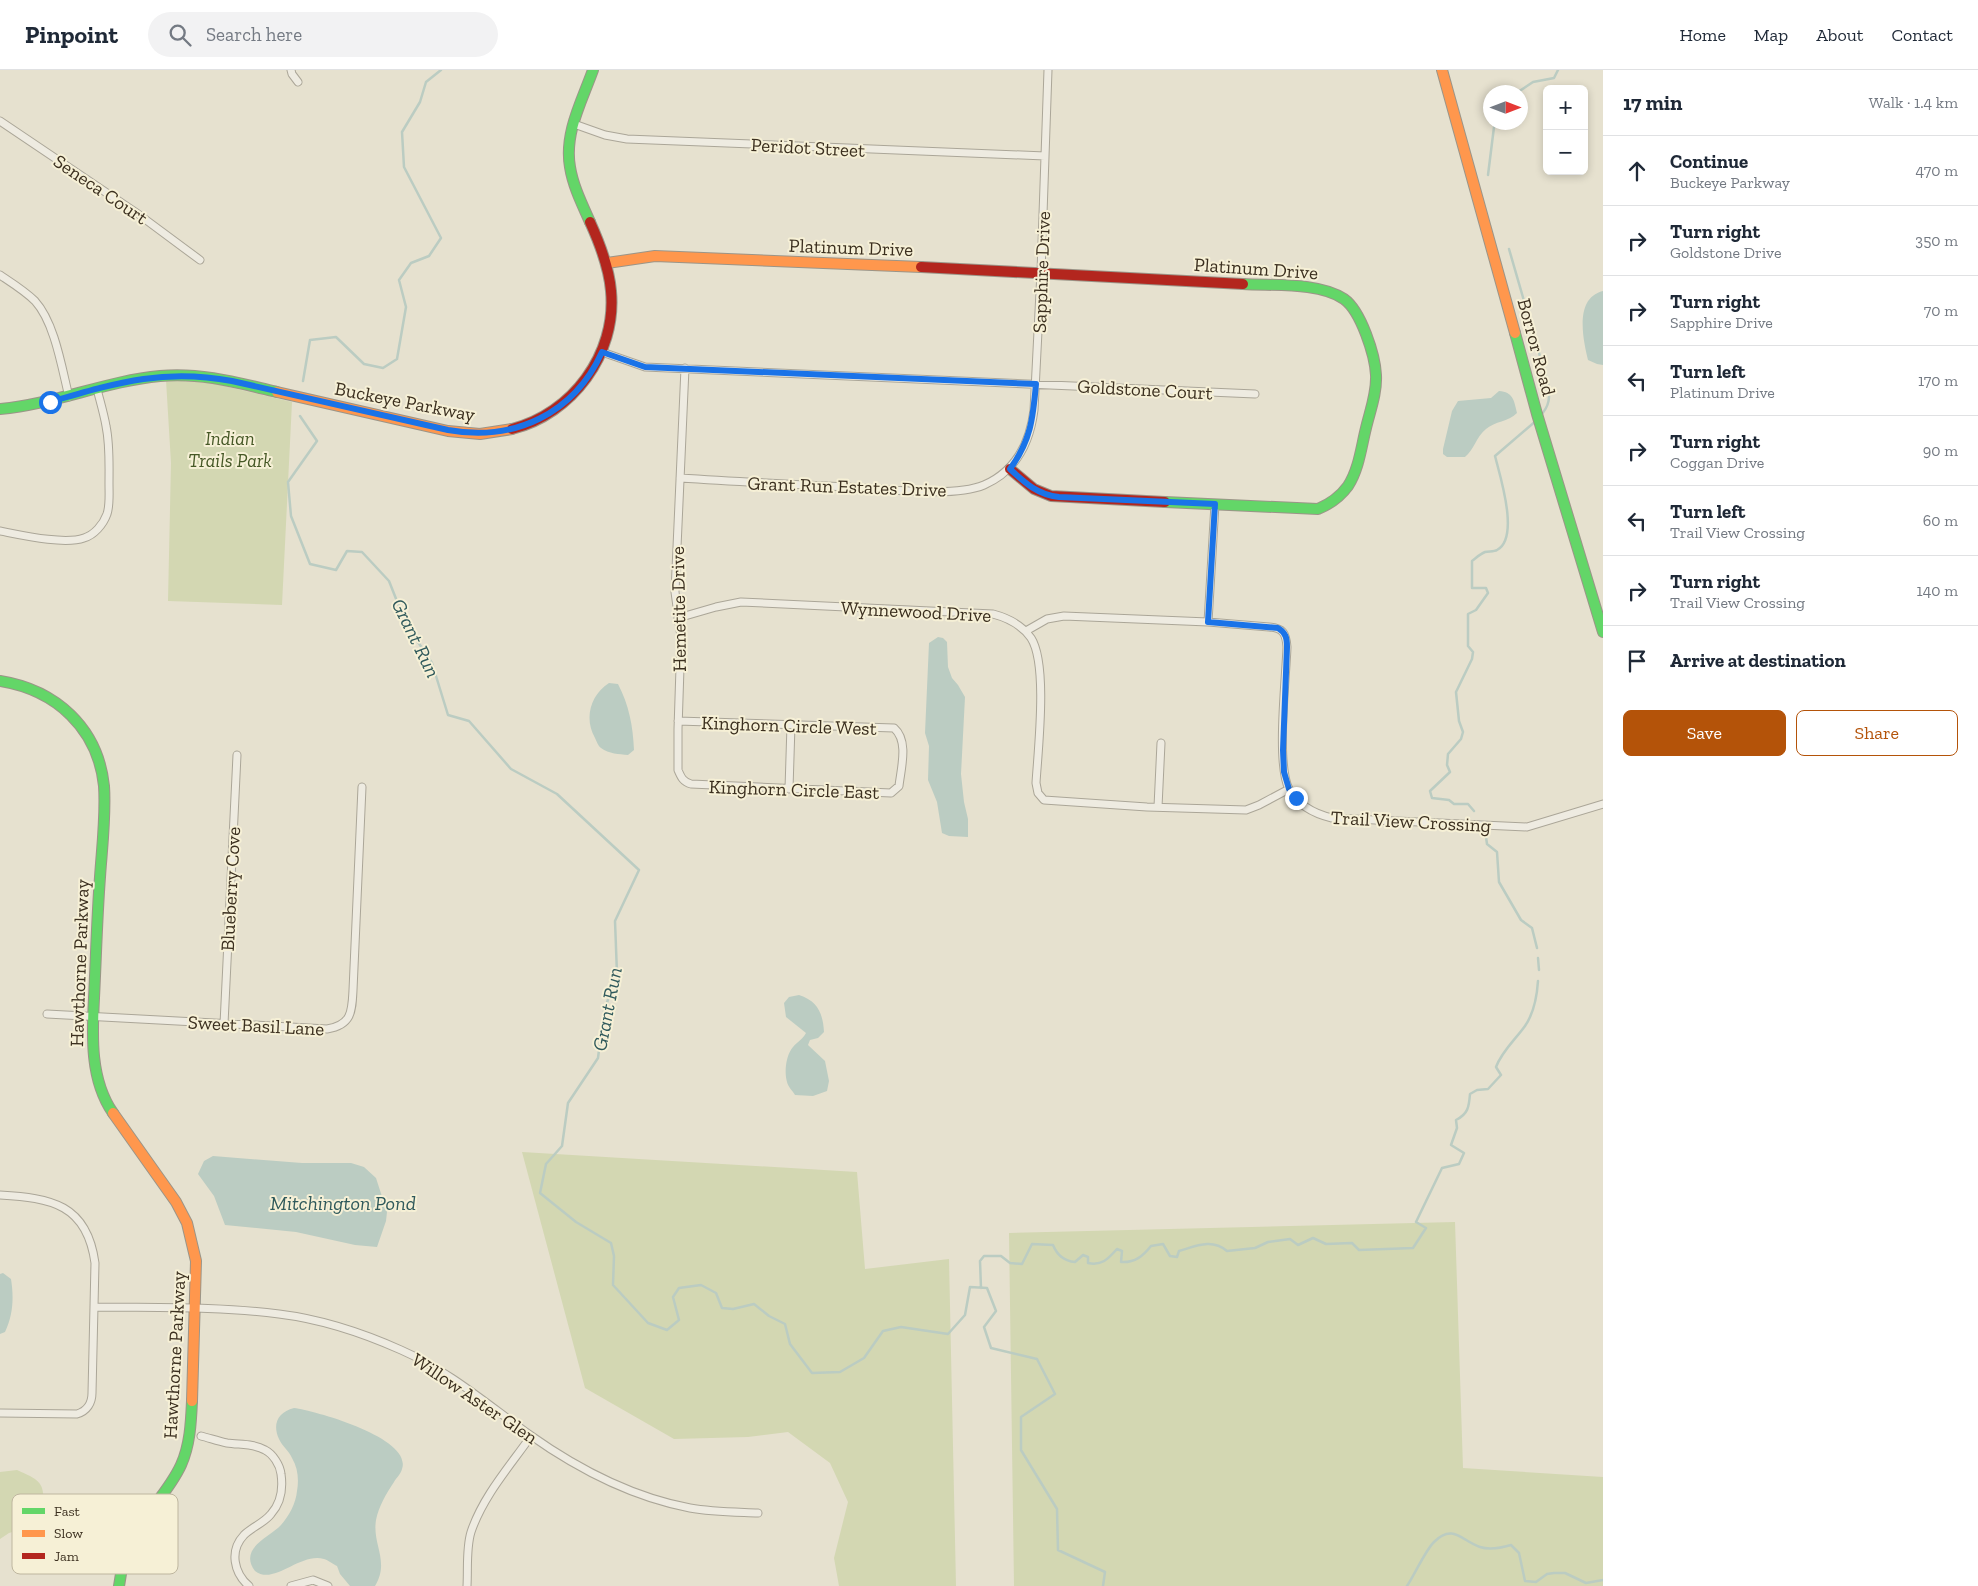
<!DOCTYPE html>
<meta charset="utf-8">
<style>
body{margin:0;font-family:"Zilla Slab",serif;background:#f2f2f3;color:#1f2937}
.controls{position:absolute;right:15px;top:15px;display:grid;overflow:hidden;border-radius:8px;box-shadow:0 2px 8px #0003}
.controls button{width:45px;height:45px;display:grid;place-items:center;padding:0;border:0;border-bottom:1px solid #e0e1e3;background:#fff;color:#1f2937;font:25px sans-serif}
.compass{position:absolute;left:1483px;top:15px;width:45px;height:45px;border-radius:50%;background:#fff;box-shadow:0 2px 8px #0003;rotate:90deg}
.stop{position:absolute;width:15px;height:15px;margin:-11px;border:4px solid #1a73e8;border-radius:50%;background:#fff}
.stop.end{background:#1a73e8;border-color:#fff;box-shadow:0 1px 5px #0008}
.list{margin:0;padding:0;list-style:none}
h2{display:flex;justify-content:space-between;align-items:center;height:65px;margin:0;padding:0 20px;font-size:21px}
h2 small{font-size:16px;font-weight:400;color:#747a83}
.list li{display:grid;grid-template-columns:32px 1fr auto;gap:15px;align-items:center;box-sizing:border-box;height:70px;padding:0 20px;border-top:1px solid #e0e1e3}
.list b{display:block;font-size:19px;white-space:nowrap}
.list p{margin:0;font-size:16px;white-space:nowrap;color:#747a83}
.list em{font-size:16px;font-style:normal;color:#747a83}
.actions{display:flex;gap:10px;padding:15px 20px}
.actions a{flex:1;padding:11px 0;border:1px solid #b45309;border-radius:8px;text-align:center;font-size:18px;color:#b45309}
.actions .main{background:#b45309;color:#fff}
.icon{flex:none;width:28px;height:28px;fill:none;stroke:currentColor;stroke-width:2;stroke-linecap:round;stroke-linejoin:round}
.map{position:relative;flex:none;width:1603px;height:1516px;overflow:hidden}
header{display:flex;align-items:center;gap:30px;box-sizing:border-box;height:70px;padding:0 25px;background:#fff;border-bottom:1px solid #e0e1e3}
header strong{font-size:24px}
nav{display:flex;gap:28px;margin-inline-start:auto;font-size:18px}
.search{width:350px;height:45px;background:#f2f2f3;display:flex;align-items:center;gap:12px;box-sizing:border-box;padding:0 18px;border-radius:28px;color:#747a83;font-size:19px}
main{display:flex}
aside{flex:1;background:#fff}
.map>svg:first-child{display:block}
.green{fill:#d3d7b2}
.water{fill:#bbccc2}
.lines{fill:none;stroke-linecap:round;stroke-linejoin:round}
.stream{stroke:#bbccc2;stroke-width:2.5}
.street-casing{stroke:#aba698;stroke-width:9}
.fast-casing{stroke:#9b9588;stroke-width:12}
.slow-casing{stroke:#9b9588;stroke-width:12}
.jam-casing{stroke:#9b9588;stroke-width:12}
.street{stroke:#eeebe1;stroke-width:7}
.fast{stroke:#63d668;stroke-width:10}
.slow{stroke:#ff974d;stroke-width:10}
.jam{stroke:#b3261e;stroke-width:10}
.route{stroke:#1a73e8;stroke-width:6}
.labels{text-anchor:middle;stroke-width:4;stroke-linejoin:round;paint-order:stroke}
.street-label{font-size:19px;fill:#3b2f1f;stroke:#f6f0d6}
.park-label{font-size:19px;font-style:italic;fill:#465826;stroke:#f6f0d6}
.water-label{font-size:20px;font-style:italic;fill:#2f595b;stroke:#f6f0d6}
.key{fill:#f6f0d6;stroke:#beb69f;stroke-width:1}
.key-label{font-size:14px;fill:#3b2f1f}
</style>
<header>
<strong>Pinpoint</strong>
<div class="search"><svg class="icon" aria-label="search" viewBox="0 0 24 24"><circle cx="10" cy="10" r="6"/><path d="M15 15l6 6"/></svg>Search here</div>
<nav><a>Home</a><a>Map</a><a>About</a><a>Contact</a></nav>
</header>
<main>
<div class="map">
<svg width="1603" height="1516" viewBox="0 0 1603 1516">
<rect width="100%" height="100%" fill="#e6e1cf"/>
<!-- green -->
<path class="green" d="M 166,310 L 212,313 L 292,332 L 282,535 L 168,531 L 171,393 Z
M 522,1082 L 857,1102 L 865,1199 L 949,1189 L 956,1516 L 839,1516 L 834,1488 L 848,1432 L 830,1393 L 788,1362 L 748,1367 L 674,1369 L 585,1318 Z
M 1455,1152 L 1463,1398 L 1603,1407 L 1603,1516 L 1014,1516 L 1009,1163 Z
M 17,1400 C 42,1411 45,1413 43,1441 L 26,1458 L 9,1463 L 0,1469 L 0,1402 Z"/>
<!-- water -->
<path class="water" d="M 1603,221 L 1603,295 L 1597,294 L 1588,290 C 1583,269 1574,228 1603,221 Z
M 1499,321 C 1513,322 1514,330 1517,343 C 1508,352 1495,351 1486,359 C 1476,367 1474,380 1465,387 L 1447,387 L 1443,384 L 1443,379 L 1452,341 L 1458,331 L 1491,328 Z
M 938,567 L 943,568 L 947,572 L 948,597 L 952,608 L 958,615 L 965,627 L 961,704 L 964,732 L 968,749 L 968,767 L 949,766 L 942,763 L 937,732 L 928,710 L 929,676 L 925,663 L 929,573 Z
M 609,613 L 618,614 C 629,635 633,656 634,680 L 628,685 C 619,684 609,684 601,678 C 598,676 597,672 595,668 C 584,649 590,625 609,613 Z
M 799,925 C 818,931 823,944 824,962 L 818,968 L 810,970 L 808,975 L 825,991 L 829,1011 L 827,1021 L 813,1026 L 795,1025 C 793,1021 788,1017 787,1012 C 784,1002 786,985 793,977 C 797,972 802,970 806,963 L 786,947 L 784,933 L 789,927 Z
M 213,1086 L 302,1093 L 351,1093 L 364,1097 L 376,1108 L 387,1142 L 386,1151 L 377,1177 L 355,1175 L 296,1162 L 225,1155 L 214,1126 L 198,1104 L 204,1091 Z
M 3,1203 L 11,1209 C 14,1228 13,1245 5,1262 L 0,1264 L 0,1204 Z
M 294,1338 C 316,1341 413,1368 402,1399 C 401,1404 396,1408 394,1412 C 386,1424 379,1436 376,1450 C 372,1475 390,1491 375,1516 L 350,1516 L 340,1504 L 337,1496 C 333,1494 328,1490 324,1489 C 300,1482 274,1516 255,1501 C 238,1478 270,1467 281,1455 C 289,1446 296,1433 297,1421 C 299,1410 298,1398 292,1388 C 289,1381 282,1376 279,1369 C 272,1354 278,1342 294,1338 Z"/>
<g class="lines">
<!-- stream -->
<path class="stream" d="M 1518,22 L 1533,12 L 1554,8 L 1558,0
M 1488,105 L 1494,57 L 1498,52
M 1509,179 L 1548,314 C 1550,327 1550,336 1540,346
M 303,311 L 310,270 L 336,267 L 364,294 L 383,298 L 397,289 L 406,237 L 399,210 L 411,193 L 429,186 L 441,168 L 404,97 L 402,62 L 420,32 L 426,12 L 441,0
M 300,346 L 317,371 L 288,412 L 291,446 L 310,494 L 336,500 L 347,481 L 362,482 L 389,511 L 406,554 L 432,593 L 448,645 L 469,651 L 511,699 L 557,724 L 639,800 L 615,851 L 617,904 L 604,941 L 598,988 L 568,1033 L 562,1076 L 546,1094 L 540,1123 L 576,1152 L 611,1173 L 614,1186 L 613,1215 L 648,1253 L 667,1260 L 679,1250 L 673,1227 L 679,1218 L 701,1215 L 716,1223 L 722,1238 L 733,1239 L 754,1234 L 769,1246 L 785,1254 L 790,1274 L 812,1303 L 840,1302 L 864,1288 L 883,1261 L 901,1257 L 948,1264 L 965,1245 L 970,1217 L 987,1218 L 996,1241 L 984,1257 L 991,1278 L 1037,1289 L 1055,1324 L 1021,1347 L 1021,1380 L 1057,1439 L 1058,1480 L 1105,1502 L 1103,1516
M 1474,741 L 1468,734 L 1454,734 L 1449,730 L 1432,728 L 1430,721 L 1450,702 L 1447,695 L 1448,684 L 1461,669 L 1463,662 L 1459,651 L 1456,622 L 1472,589 L 1473,582 L 1468,576 L 1468,544 L 1476,540 L 1488,523 L 1486,518 L 1472,518 L 1472,491 C 1476,488 1480,484 1485,482 C 1489,481 1494,482 1497,480 C 1520,468 1500,406 1495,386 L 1537,350
M 1486,767 L 1487,774 L 1497,782 L 1499,812 L 1521,850 L 1532,858 L 1537,878
M 1538,888 L 1539,900
M 981,1218 L 980,1191 L 984,1186 L 1001,1186 L 1010,1193 L 1022,1194 L 1032,1174 L 1053,1175 C 1057,1185 1064,1191 1075,1192 L 1083,1185 L 1088,1187 L 1088,1193 C 1102,1196 1108,1189 1117,1179 L 1122,1181 L 1121,1192 C 1135,1193 1143,1186 1151,1176 L 1163,1174 L 1170,1186 L 1177,1187 L 1179,1181 C 1196,1176 1212,1168 1227,1181 L 1255,1178 L 1268,1172 L 1290,1169 L 1298,1175 L 1313,1168 L 1326,1174 L 1352,1173 L 1359,1180 L 1413,1178 L 1426,1158 L 1416,1152 L 1442,1098 L 1459,1094 L 1464,1083 L 1451,1075 L 1457,1058 L 1456,1050 C 1468,1044 1469,1037 1470,1024 L 1477,1020 L 1488,1019 L 1501,1005 L 1496,997 C 1502,981 1515,970 1525,956 C 1534,943 1537,926 1538,911
M 1407,1516 C 1415,1504 1425,1481 1434,1472 C 1453,1453 1462,1471 1480,1477 C 1489,1480 1501,1478 1511,1475 L 1519,1483 L 1525,1511 L 1536,1512 L 1547,1504 L 1554,1503 L 1565,1503 L 1586,1513 L 1603,1510"/>
<!-- street casing -->
<g class="street-casing">
<path id="street" d="M 291,0 L 292,4 L 298,12
M 0,51 L 138,144 L 200,190
M 574,54 L 605,65 L 627,69 L 1045,86
M 0,205 C 12,213 25,221 35,231 C 55,253 62,299 69,327
M 602,282 L 645,297 L 1255,324
M 680,408 C 742,412 804,415 866,418 C 898,420 955,427 984,415 C 1016,401 1030,372 1034,340 L 1041,202 L 1048,0
M 0,461 C 21,465 64,475 84,468 C 94,465 103,455 107,444 C 110,435 109,424 109,414 C 109,395 110,375 106,356 C 104,344 100,331 97,319
M 678,548 L 716,537 L 741,532 L 993,544 C 1008,548 1022,555 1031,568 C 1048,594 1038,680 1036,713 L 1038,723 L 1044,730 L 1147,737 L 1246,740 L 1259,735 L 1289,719
M 1208,552 L 1215,434
M 1026,561 L 1047,549 L 1064,546 L 1208,552 L 1269,557 C 1283,558 1286,563 1287,577 C 1286,608 1276,694 1289,719 C 1298,735 1315,744 1332,748 L 1527,757 L 1603,734
M 678,651 L 894,658 C 909,671 901,698 899,716 L 891,723 L 691,714 C 683,712 681,707 678,700 L 678,659 L 681,567 L 675,522 L 685,298
M 789,719 L 791,655
M 1158,737 L 1161,673
M 47,944 L 327,959 C 352,955 352,941 353,920 L 362,717
M 224,954 L 237,685
M 0,1125 C 51,1128 87,1134 95,1193 L 92,1323 C 92,1333 87,1341 77,1344 L 0,1343
M 94,1237 C 156,1238 217,1236 279,1244 C 320,1249 363,1263 401,1280 C 449,1301 488,1335 530,1365 C 578,1399 632,1427 690,1438 C 712,1442 735,1442 758,1443
M 201,1366 C 209,1368 218,1371 227,1373 C 239,1375 253,1373 265,1380 C 273,1384 280,1395 281,1404 C 283,1418 281,1433 271,1444 C 264,1453 252,1457 244,1465 C 229,1481 234,1503 249,1516
M 291,1516 L 313,1510 L 328,1516
M 467,1516 C 468,1499 466,1478 471,1462 C 483,1426 510,1396 531,1366"/>
</g>
<!-- fast casing -->
<g class="fast-casing">
<path id="fast" d="M 590,152 C 582,134 573,116 570,97 C 564,63 582,31 593,0
M 1515,263 L 1537,344 L 1603,562
M 0,339 C 55,334 106,311 160,306 C 200,302 239,313 277,322
M 1165,432 L 1318,439 C 1330,434 1340,427 1348,416 C 1359,399 1361,378 1366,358 C 1370,341 1377,323 1376,305 C 1375,285 1361,241 1344,229 C 1319,212 1273,216 1243,214
M 0,611 C 56,620 98,658 104,716 C 106,746 102,777 100,807 C 97,847 96,888 94,928 C 92,966 90,1010 113,1043
M 119,1516 C 121,1505 122,1493 126,1482 C 137,1450 167,1426 181,1395 C 190,1375 191,1353 192,1331"/>
</g>
<!-- slow casing -->
<g class="slow-casing">
<path id="slow" d="M 1442,0 L 1515,263
M 607,193 L 655,186 L 921,197
M 277,322 L 448,361 L 480,364 L 512,359
M 113,1043 L 176,1132 L 187,1153 L 196,1191 L 192,1331"/>
</g>
<!-- jam casing -->
<g class="jam-casing">
<path id="jam" d="M 921,197 L 1243,214
M 512,359 C 572,344 617,284 611,221 C 609,197 600,174 590,152
M 1010,399 L 1034,419 L 1051,426 L 1165,432"/>
</g>
<!-- street -->
<use href="#street" class="street"/>
<!-- fast -->
<use href="#fast" class="fast"/>
<!-- slow -->
<use href="#slow" class="slow"/>
<!-- jam -->
<use href="#jam" class="jam"/>
</g>
<g class="lines">
<!-- route -->
<path class="route" d="M 50,332 C 116,313 163,298 232,311 L 448,360 C 514,372 574,344 602,282 L 645,297 L 1036,314 C 1033,348 1031,370 1010,399 C 1025,413 1038,425 1059,427 L 1215,434 L 1208,552 L 1278,558 C 1286,563 1287,568 1287,577 L 1283,680 L 1284,702 L 1289,719 L 1296,728"/>
</g>
<g class="labels">
<!-- street labels -->
<g class="street-label">
<text transform="translate(808 77) rotate(3)" y="7">Peridot Street</text>
<text transform="translate(101 119) rotate(34)" y="7">Seneca Court</text>
<text transform="translate(851 177) rotate(2)" y="7">Platinum Drive</text>
<text transform="translate(1256 198) rotate(4)" y="7">Platinum Drive</text>
<text transform="translate(1041 202) rotate(-88)" y="7">Sapphire Drive</text>
<text transform="translate(1537 277) rotate(75)" y="7">Borror Road</text>
<text transform="translate(1145 319) rotate(3)" y="7">Goldstone Court</text>
<text transform="translate(405 331) rotate(11)" y="7">Buckeye Parkway</text>
<text transform="translate(847 416) rotate(2)" y="7">Grant Run Estates Drive</text>
<text transform="translate(678 539) rotate(-91)" y="7">Hemetite Drive</text>
<text transform="translate(916 541) rotate(3)" y="7">Wynnewood Drive</text>
<text transform="translate(789 655) rotate(2)" y="7">Kinghorn Circle West</text>
<text transform="translate(794 719) rotate(2)" y="7">Kinghorn Circle East</text>
<text transform="translate(1411 751) rotate(3)" y="7">Trail View Crossing</text>
<text transform="translate(230 819) rotate(-87)" y="7">Blueberry Cove</text>
<text transform="translate(79 893) rotate(-88)" y="7">Hawthorne Parkway</text>
<text transform="translate(256 955) rotate(3)" y="7">Sweet Basil Lane</text>
<text transform="translate(174 1285) rotate(-87)" y="7">Hawthorne Parkway</text>
<text transform="translate(475 1328) rotate(34)" y="7">Willow Aster Glen</text>
</g>
<!-- park labels -->
<g class="park-label">
<text x="230" y="375">Indian<tspan x="230" dy="22">Trails Park</tspan></text>
</g>
<!-- water labels -->
<g class="water-label">
<text transform="translate(416 568) rotate(64)" y="7">Grant Run</text>
<text transform="translate(607 939) rotate(-79)" y="7">Grant Run</text>
<text x="343" y="1140">Mitchington Pond</text>
</g>
</g>
<!-- legend -->
<rect x="12" y="1424" width="166" height="80" rx="8" class="key"/>
<rect x="22" y="1438" width="23" height="6" fill="#63d668"/>
<rect x="22" y="1460" width="23" height="7" fill="#ff974d"/>
<rect x="22" y="1483" width="23" height="6" fill="#b3261e"/>
<g class="key-label">
<text x="54" y="1446">Fast</text>
<text x="54" y="1468">Slow</text>
<text x="54" y="1491">Jam</text>
</g>
</svg>
<div class="controls">
<button>+</button>
<button>−</button>
</div>
<svg class="compass" viewBox="-18 -18 36 36"><path d="M0-13l5 13h-10z" fill="#e53935"/><path d="M0 13l5-13h-10z" fill="#747a83"/></svg>
<div class="stop" style="left:50px;top:332px"></div>
<div class="stop end" style="left:1296px;top:728px"></div>
</div>
<aside>
<h2>17 min<small>Walk · 1.4 km</small></h2>
<ul class="list">
<li><svg class="icon" aria-label="ahead" viewBox="0 0 24 24"><path d="M12 20V5M6 11l6-6 6 6"/></svg><div><b>Continue</b><p>Buckeye Parkway</p></div><em>470 m</em></li>
<li><svg class="icon" aria-label="right" viewBox="0 0 24 24"><path d="M7 20v-9h11M14 6l5 5-5 5"/></svg><div><b>Turn right</b><p>Goldstone Drive</p></div><em>350 m</em></li>
<li><svg class="icon" aria-label="right" viewBox="0 0 24 24"><path d="M7 20v-9h11M14 6l5 5-5 5"/></svg><div><b>Turn right</b><p>Sapphire Drive</p></div><em>70 m</em></li>
<li><svg class="icon" aria-label="left" viewBox="0 0 24 24"><path d="M17 20v-9H6M10 6l-5 5 5 5"/></svg><div><b>Turn left</b><p>Platinum Drive</p></div><em>170 m</em></li>
<li><svg class="icon" aria-label="right" viewBox="0 0 24 24"><path d="M7 20v-9h11M14 6l5 5-5 5"/></svg><div><b>Turn right</b><p>Coggan Drive</p></div><em>90 m</em></li>
<li><svg class="icon" aria-label="left" viewBox="0 0 24 24"><path d="M17 20v-9H6M10 6l-5 5 5 5"/></svg><div><b>Turn left</b><p>Trail View Crossing</p></div><em>60 m</em></li>
<li><svg class="icon" aria-label="right" viewBox="0 0 24 24"><path d="M7 20v-9h11M14 6l5 5-5 5"/></svg><div><b>Turn right</b><p>Trail View Crossing</p></div><em>140 m</em></li>
<li><svg class="icon" aria-label="arrive" viewBox="0 0 24 24"><path d="M6 21V4h12l-3 4 3 4H6"/></svg><div><b>Arrive at destination</b></div></li>
</ul>
<div class="actions"><a class="main">Save</a><a>Share</a></div>
</aside>
</main>
